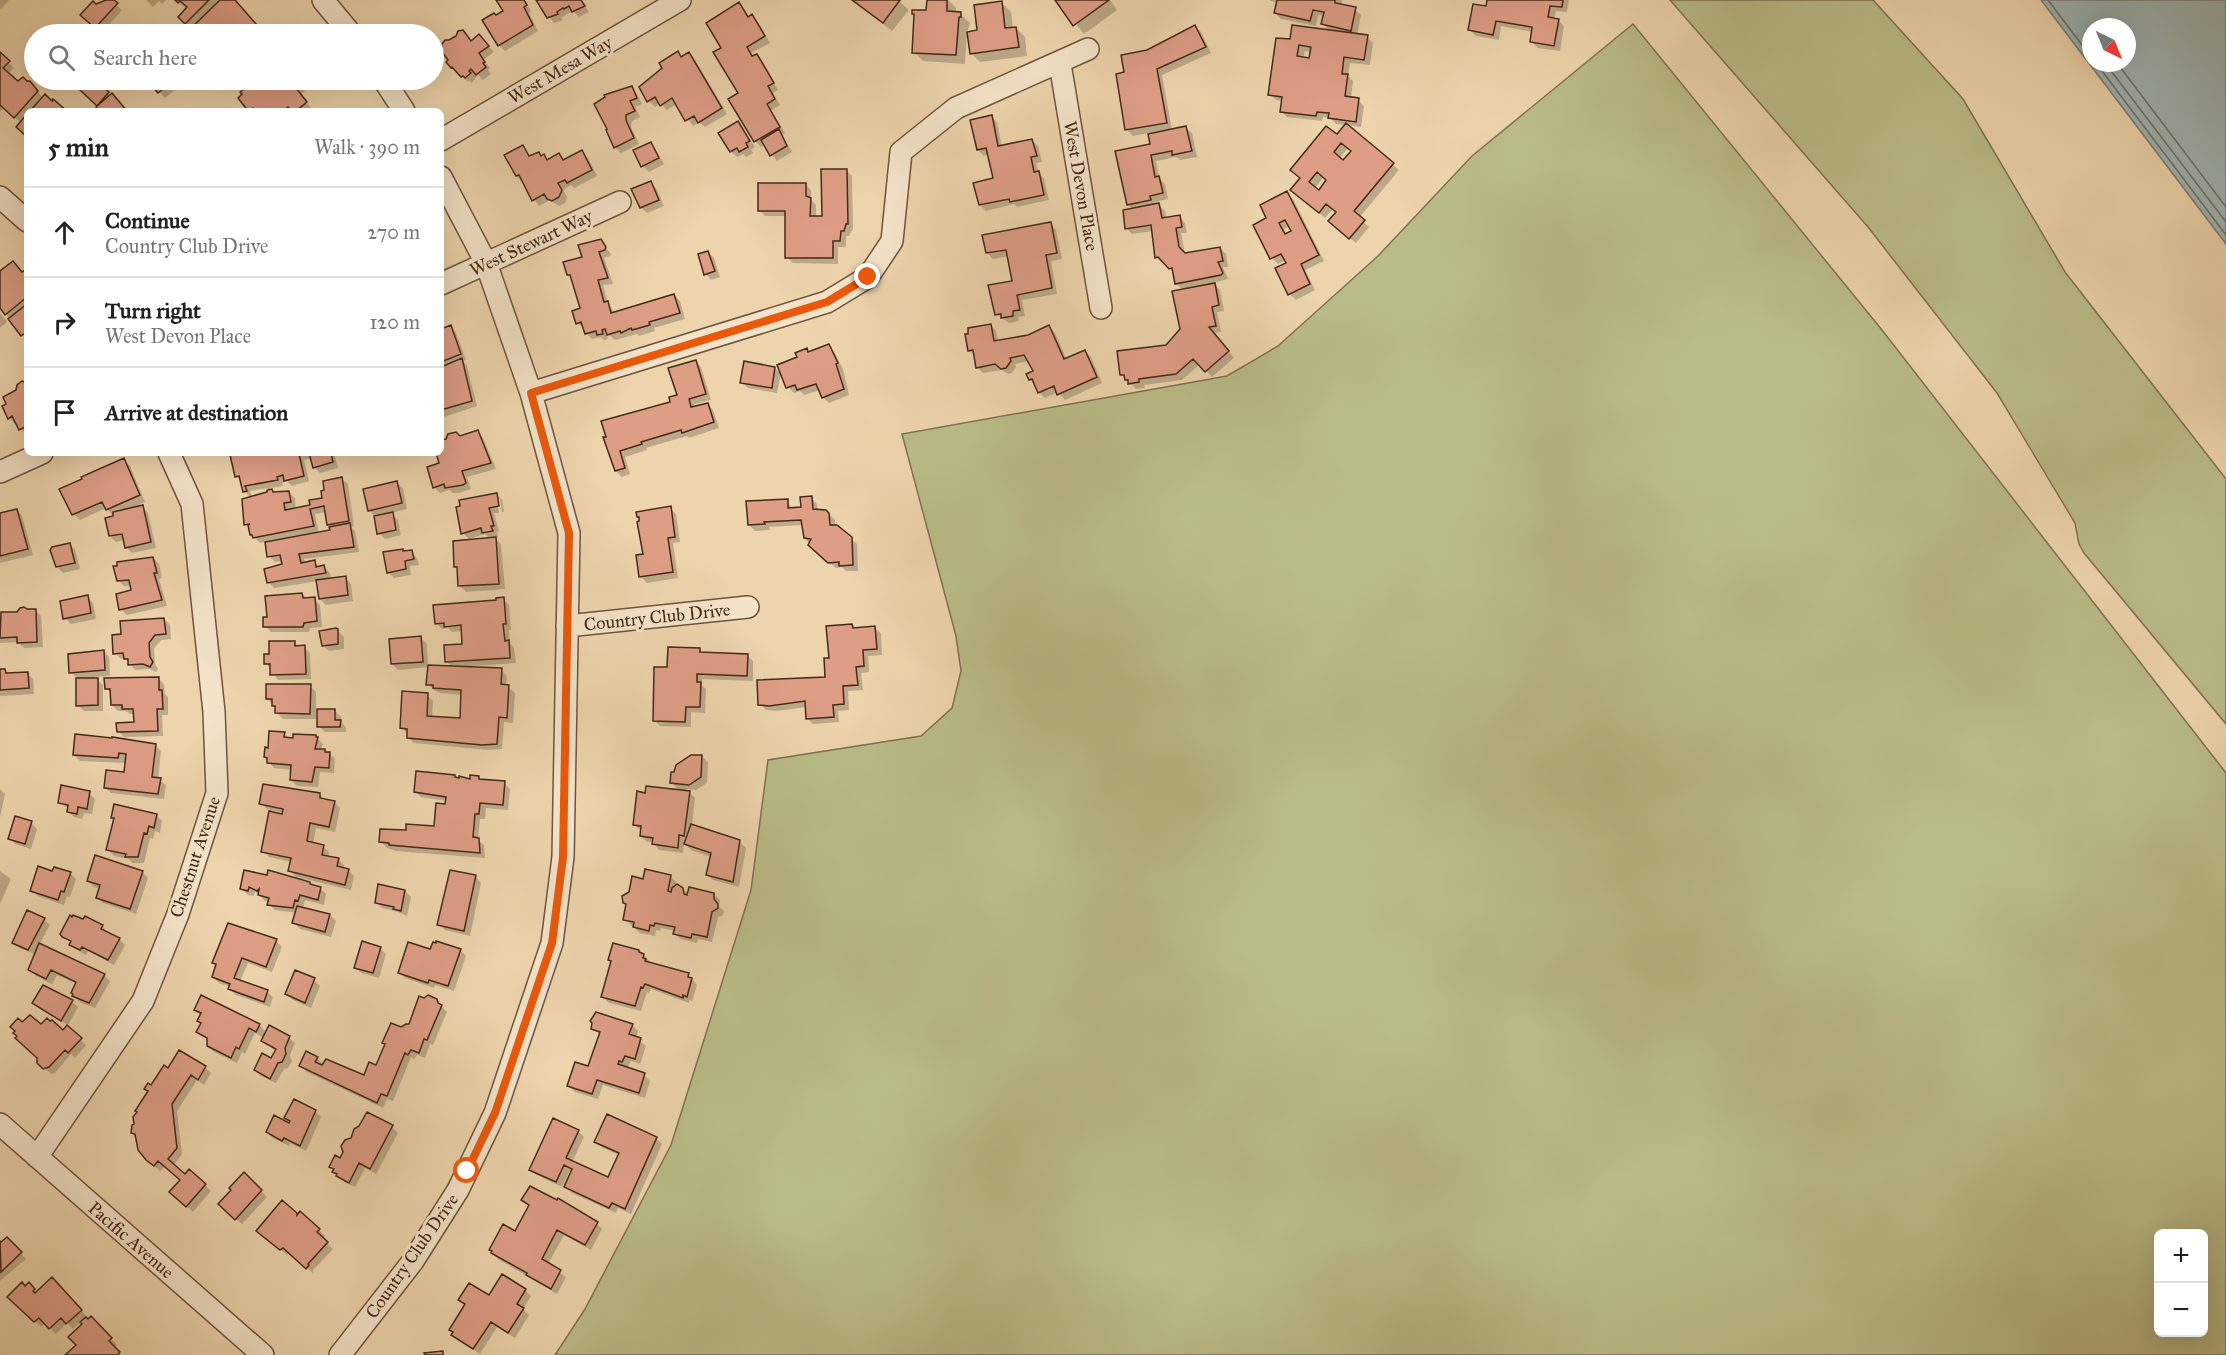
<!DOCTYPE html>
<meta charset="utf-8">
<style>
body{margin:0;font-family:"IM FELL Great Primer",serif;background:#f6f6f6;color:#222}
.controls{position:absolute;right:18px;bottom:18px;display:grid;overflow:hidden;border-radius:9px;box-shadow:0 6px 24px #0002}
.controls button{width:54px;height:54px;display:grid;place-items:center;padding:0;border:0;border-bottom:2px solid #e0e0e0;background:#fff;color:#222;font:30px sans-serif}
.compass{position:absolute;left:2082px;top:18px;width:54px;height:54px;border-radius:50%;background:#fff;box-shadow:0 6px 24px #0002;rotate:137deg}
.stop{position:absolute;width:18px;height:18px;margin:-14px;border:4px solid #ea580c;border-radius:50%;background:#fff}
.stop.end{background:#ea580c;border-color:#fff;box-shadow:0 2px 6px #0008}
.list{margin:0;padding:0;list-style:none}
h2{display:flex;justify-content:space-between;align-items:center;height:78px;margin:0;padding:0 24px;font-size:26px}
h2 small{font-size:20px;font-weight:400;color:#767676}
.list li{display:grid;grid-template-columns:39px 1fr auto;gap:18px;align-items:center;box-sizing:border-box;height:90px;padding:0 24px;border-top:2px solid #e0e0e0}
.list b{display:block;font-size:22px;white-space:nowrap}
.list p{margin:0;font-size:20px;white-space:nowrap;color:#767676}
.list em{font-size:20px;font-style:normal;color:#767676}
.icon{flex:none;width:33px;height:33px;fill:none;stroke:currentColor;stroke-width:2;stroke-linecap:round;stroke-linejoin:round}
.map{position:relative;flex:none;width:2226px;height:1355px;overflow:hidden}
.search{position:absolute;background:#fff;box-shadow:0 6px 24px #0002;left:24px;top:24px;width:420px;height:66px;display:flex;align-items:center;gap:15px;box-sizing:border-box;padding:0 21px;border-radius:33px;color:#767676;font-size:22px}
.panel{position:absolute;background:#fff;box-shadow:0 6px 24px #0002;left:24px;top:108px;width:420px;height:348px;border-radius:9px}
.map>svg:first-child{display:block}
.green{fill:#babc88;stroke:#807251;stroke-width:1.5;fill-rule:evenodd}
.water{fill:#9db5b4;stroke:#7a7d76;stroke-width:1.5;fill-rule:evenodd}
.shadow{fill:#0003;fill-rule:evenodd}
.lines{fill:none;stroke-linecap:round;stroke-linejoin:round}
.shore{stroke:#716f67;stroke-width:1.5}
.building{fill:#de9e86;stroke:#45291a;stroke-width:1.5;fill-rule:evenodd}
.minor-casing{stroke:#6f543e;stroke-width:24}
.minor{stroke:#f3e3c9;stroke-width:21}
.route{stroke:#ea580c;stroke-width:8}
.labels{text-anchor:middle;stroke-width:6;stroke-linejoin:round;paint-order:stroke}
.street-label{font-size:18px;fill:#45291a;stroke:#f3e3c9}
</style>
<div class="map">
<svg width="2226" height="1355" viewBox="0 0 2226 1355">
<rect width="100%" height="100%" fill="#edd4ac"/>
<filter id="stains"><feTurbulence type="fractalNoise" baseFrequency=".00333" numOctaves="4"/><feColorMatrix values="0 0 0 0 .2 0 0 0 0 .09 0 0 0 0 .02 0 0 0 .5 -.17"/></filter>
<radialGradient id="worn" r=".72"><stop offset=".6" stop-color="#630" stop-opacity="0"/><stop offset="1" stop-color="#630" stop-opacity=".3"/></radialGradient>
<!-- green -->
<path class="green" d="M 1670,0 L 1873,0 L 1963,99 L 2065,272 L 2226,479 L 2226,724 L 2084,553 L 2079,544 L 2075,523 L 1997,393 L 1868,227 Z
M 1633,24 L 1882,330 L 2226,773 L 2226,1355 L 555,1355 L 585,1309 L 671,1145 L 751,890 L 768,760 L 921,736 L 952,708 L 961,671 L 956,636 L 902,434 L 1227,376 L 1278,346 L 1378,256 L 1472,156 ZM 2158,1234 L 2204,1234 L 2204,1332 L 2158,1332 Z"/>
<!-- water -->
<path class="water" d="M 2041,0 L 2226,0 L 2226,244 ZM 2091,27 L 2127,27 L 2127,63 L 2091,63 Z"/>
<!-- shadow -->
<path class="shadow" d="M 0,0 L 9,0 L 1,9 L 0,8 Z
M 111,0 L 122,10 L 102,33 L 82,15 L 96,5 Z
M 146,0 L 166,0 L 162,4 L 159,1 L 153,7 Z
M 177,0 L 233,0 L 265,34 L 223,34 L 220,32 L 217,34 L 187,34 L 193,29 L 180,17 L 187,10 Z
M 498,0 L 525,0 L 531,11 L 529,13 L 538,31 L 505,51 L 499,45 L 484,21 L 505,11 Z
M 537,0 L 582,0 L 589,12 L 579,17 L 574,12 L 569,13 L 561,18 L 563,20 L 554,23 Z
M 851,0 L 902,0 L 900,2 L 909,10 L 892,31 Z
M 928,0 L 948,0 L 956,8 L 956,13 L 960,14 L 970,23 L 967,33 L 979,32 L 1002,3 L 1011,12 L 1013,28 L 1016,28 L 1025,37 L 1027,56 L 980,62 L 971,53 L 967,34 L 965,64 L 923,61 L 914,52 L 928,12 Z
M 1057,0 L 1110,0 L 1117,10 L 1084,34 Z
M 1269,0 L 1342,0 L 1341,6 L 1355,9 L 1361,15 L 1357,35 L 1367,37 L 1373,43 L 1370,65 L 1350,63 L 1348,76 L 1353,81 L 1351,99 L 1358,100 L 1364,106 L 1361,127 L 1346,125 L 1399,170 L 1359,218 L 1369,227 L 1356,243 L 1336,227 L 1337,212 L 1333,209 L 1325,218 L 1298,195 L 1346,125 L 1336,124 L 1330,118 L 1323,117 L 1322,121 L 1287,117 L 1281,111 L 1283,101 L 1276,100 L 1270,94 L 1291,41 L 1331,32 L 1323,24 L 1325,16 L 1318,15 L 1316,26 L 1281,19 L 1275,13 L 1277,3 ZM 1305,51 L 1312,52 L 1310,60 L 1303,59 ZM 1348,148 L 1352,152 L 1343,162 L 1339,159 ZM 1324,177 L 1328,181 L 1319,192 L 1315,188 Z
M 1488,0 L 1569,0 L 1567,12 L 1556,11 L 1554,19 L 1558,20 L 1564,26 L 1560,51 L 1538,48 L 1532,42 L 1533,32 L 1501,26 L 1499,40 L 1476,36 L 1470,30 L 1487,7 Z
M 739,4 L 750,18 L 752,16 L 758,22 L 770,43 L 751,53 L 754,57 L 757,56 L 763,62 L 778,90 L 773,93 L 780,105 L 771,110 L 785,133 L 782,135 L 792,152 L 777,161 L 765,145 L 761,147 L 755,141 L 723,48 Z
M 1195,27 L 1201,32 L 1211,53 L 1162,75 L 1172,130 L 1186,128 L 1192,133 L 1197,157 L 1180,160 L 1176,157 L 1156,161 L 1159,178 L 1165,184 L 1168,199 L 1155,202 L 1156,205 L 1159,205 L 1165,211 L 1166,219 L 1179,217 L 1185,223 L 1187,233 L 1181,233 L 1185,255 L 1220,248 L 1226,254 L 1228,267 L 1223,267 L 1228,279 L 1213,283 L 1220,290 L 1224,311 L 1217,312 L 1221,332 L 1213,333 L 1234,358 L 1212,377 L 1200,364 L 1182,380 L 1144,385 L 1145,388 L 1136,389 L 1121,374 L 1166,346 L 1181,330 L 1183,290 L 1176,283 L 1174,272 L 1165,262 L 1162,263 L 1156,257 L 1153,231 L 1132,234 L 1126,228 L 1133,210 L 1128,204 L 1152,145 L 1149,133 L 1133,136 L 1127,130 L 1126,73 L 1148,52 Z
M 463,31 L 472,42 L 485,42 L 494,52 L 483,60 L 490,68 L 488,70 L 491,74 L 483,80 L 478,75 L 472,83 L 469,81 L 468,82 L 448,62 L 450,60 L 450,42 Z
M 677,53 L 682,58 L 689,54 L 695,60 L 727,114 L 705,127 L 699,122 L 693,126 L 677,104 L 667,110 L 660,103 L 655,107 L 649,101 L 664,69 Z
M 0,54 L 14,68 L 8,74 L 18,83 L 33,85 L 43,98 L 64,111 L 27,111 L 27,136 L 23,133 L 21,123 L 4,107 L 0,112 Z
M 94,80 L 111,96 L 126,111 L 101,111 L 99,106 L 82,90 Z
M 149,80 L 187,80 L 165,98 Z
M 253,80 L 296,80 L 305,91 L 300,95 L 312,109 L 309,111 L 250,111 L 240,98 L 250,86 L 248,83 Z
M 631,88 L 637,94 L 642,104 L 635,107 L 640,117 L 632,121 L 631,127 L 639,144 L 621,153 L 615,147 Z
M 991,117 L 997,122 L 1002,147 L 1032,140 L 1038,146 L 1042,162 L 1036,163 L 1039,173 L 1044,179 L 1049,200 L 1017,207 L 1014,204 L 986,211 L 980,205 L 994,180 L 989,154 L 984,156 L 978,150 Z
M 738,123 L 755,147 L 751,150 L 753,153 L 746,157 L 743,154 L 737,157 L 731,151 Z
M 650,144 L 656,150 L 664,164 L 649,172 L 643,166 Z
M 523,147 L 531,157 L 539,154 L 548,161 L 559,155 L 565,161 L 582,152 L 588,158 L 597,176 L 574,188 L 571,185 L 563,190 L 567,197 L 565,203 L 559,206 L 550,200 L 539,206 L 517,176 Z
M 846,170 L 852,176 L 853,229 L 849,236 L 846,236 L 846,247 L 838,247 L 838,264 L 793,263 L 787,257 L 787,216 L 765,216 L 759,210 L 805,184 L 811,190 L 811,200 L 816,205 L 816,217 L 824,217 Z
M 650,182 L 656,188 L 664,206 L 647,213 L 641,207 Z
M 1287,193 L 1293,199 L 1324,261 L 1305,270 L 1315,290 L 1296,300 L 1290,294 L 1286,260 L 1278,264 L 1272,258 L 1255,225 L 1269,218 ZM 1290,226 L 1293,232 L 1287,235 L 1284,229 Z
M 1051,224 L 1056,230 L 1062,259 L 1051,261 L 1057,294 L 1022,300 L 1025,316 L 1018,317 L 1019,321 L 1009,323 L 997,314 L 1014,282 L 1009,256 L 993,259 L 987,253 Z
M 600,241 L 611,254 L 610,256 L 604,258 L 613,284 L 603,285 L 608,304 L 615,313 L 674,295 L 680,301 L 685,319 L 654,328 L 655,331 L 639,336 L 637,334 L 615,340 L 609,335 L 607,335 L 608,339 L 604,340 L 601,337 L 592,339 L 586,333 L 585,329 L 577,323 L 581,309 L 572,279 L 568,274 Z
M 708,252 L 714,258 L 720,277 L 711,280 L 706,274 Z
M 0,273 L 27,274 L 27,339 L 2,309 L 0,311 Z
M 0,313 L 7,322 L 0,328 Z
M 991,325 L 996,331 L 998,342 L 1029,337 L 1049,327 L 1055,333 L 1067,360 L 1085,352 L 1091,357 L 1102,383 L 1065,400 L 1058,392 L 1045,398 L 1039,392 L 1030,379 L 1035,372 L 1029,361 L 1015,364 L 1016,367 L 1012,373 L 1008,374 L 1002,370 L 983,373 L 977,367 L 975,356 L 970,351 Z
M 450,327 L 456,333 L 466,360 L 463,361 L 467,366 L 477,406 L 441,418 L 441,330 Z
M 829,346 L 834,352 L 843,369 L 849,395 L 829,403 L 823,397 L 820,390 L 804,395 L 800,391 L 794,393 L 788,387 L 799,358 L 806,350 L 810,353 Z
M 695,361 L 701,367 L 711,400 L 694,404 L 695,408 L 707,404 L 713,410 L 719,428 L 689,438 L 687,436 L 646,448 L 647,450 L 625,457 L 630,474 L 622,477 L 616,471 L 605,439 L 672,403 L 678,396 Z
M 775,368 L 781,374 L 777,393 L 748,388 L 742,382 Z
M 27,385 L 27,435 L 26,435 L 17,422 L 15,424 L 9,418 Z
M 477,432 L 483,438 L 496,469 L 467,477 L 471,489 L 459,493 L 453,493 L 449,490 L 440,493 L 434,487 L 441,464 L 435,453 L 441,453 L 441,442 Z
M 236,453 L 334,453 L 338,468 L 320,473 L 314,467 L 312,458 L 304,460 L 309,481 L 292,486 L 287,481 L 282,483 L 283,486 L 270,488 L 275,494 L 289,492 L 295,498 L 296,509 L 312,506 L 324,499 L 342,479 L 348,484 L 354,526 L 351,527 L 355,531 L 359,552 L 304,559 L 305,563 L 314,562 L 320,567 L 324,567 L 330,573 L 331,580 L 345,578 L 351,584 L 353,601 L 326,605 L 320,599 L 318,581 L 274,588 L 268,582 L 284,565 L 283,561 L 275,562 L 269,556 L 266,542 L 260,543 L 251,534 L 250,528 L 246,524 L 251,498 L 244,491 L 242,480 L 237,476 ZM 268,488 L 269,493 L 252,498 L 250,491 ZM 326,512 L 331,531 L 319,534 L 315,514 Z
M 124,460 L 130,466 L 145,502 L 131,508 L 131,509 L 142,507 L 148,513 L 156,548 L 132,553 L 126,547 L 124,540 L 116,542 L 110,536 L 114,517 L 106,508 L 80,520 L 74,514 Z
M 397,483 L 403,488 L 407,509 L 391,513 L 398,520 L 401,535 L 385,539 L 379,533 L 376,517 L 369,510 Z
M 496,494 L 502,500 L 504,512 L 502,512 L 500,499 L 497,499 L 499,513 L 494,513 L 499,531 L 497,532 L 498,537 L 494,538 L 501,544 L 505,589 L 466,592 L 460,586 L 458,570 L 456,567 L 490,539 L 485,534 L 469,539 L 463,533 Z
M 811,498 L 817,504 L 818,511 L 826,511 L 835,520 L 835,526 L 857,544 L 858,571 L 846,571 L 842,567 L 836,568 L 815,551 L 805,538 L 803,525 L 769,527 L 770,530 L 755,531 L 749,525 L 787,501 L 793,509 L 802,509 Z
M 670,508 L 676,514 L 680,542 L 673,543 L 678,578 L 647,583 L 641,577 L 645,555 L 641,519 L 638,517 Z
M 17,510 L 22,516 L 33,555 L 0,563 L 0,515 Z
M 70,544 L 75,550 L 80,569 L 63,573 L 57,567 Z
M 411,552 L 417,558 L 419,565 L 410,566 L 411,575 L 394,578 L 388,572 L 405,553 Z
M 153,558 L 159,564 L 162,578 L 159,579 L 167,606 L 127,615 L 121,609 L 133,591 L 132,586 L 124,586 L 118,580 Z
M 302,594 L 307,599 L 314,599 L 320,605 L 322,627 L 310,628 L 309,632 L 271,632 L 265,626 L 268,618 Z
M 87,597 L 93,603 L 96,619 L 71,624 L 65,618 Z
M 503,599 L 509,605 L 511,630 L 509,630 L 510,643 L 514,648 L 516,663 L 470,666 L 470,668 L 501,670 L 507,676 L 506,686 L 515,693 L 513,723 L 504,722 L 502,749 L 489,750 L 414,743 L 408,737 L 409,734 L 401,728 L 427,695 L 433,701 L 432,718 L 461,719 L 463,695 L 440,693 L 434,690 L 428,684 L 429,667 L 398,670 L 392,664 L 421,638 L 427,644 L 428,667 L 453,668 L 446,661 L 464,645 L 463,631 L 452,632 L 448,628 L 442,629 L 436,623 Z
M 35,610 L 41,616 L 43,647 L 24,648 L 18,642 L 0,643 L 0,623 Z
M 164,619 L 170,625 L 171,639 L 161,640 L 154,649 L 155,664 L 158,669 L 156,672 L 150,669 L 135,670 L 125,658 L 121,659 L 115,653 L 122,635 Z
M 852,626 L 855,629 L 875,628 L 881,633 L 882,655 L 868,656 L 869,672 L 861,673 L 863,690 L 848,691 L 849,710 L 838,711 L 839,722 L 813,724 L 807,718 L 807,707 L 776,711 L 766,710 L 760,704 L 827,679 L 830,659 Z
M 338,631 L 344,637 L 344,649 L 329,651 L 323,646 Z
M 294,642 L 299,647 L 304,647 L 310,653 L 311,679 L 278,680 L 266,663 L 271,655 Z
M 699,649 L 703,653 L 747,655 L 753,661 L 753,681 L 702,679 L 702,686 L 706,689 L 705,713 L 691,712 L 691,727 L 660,726 L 654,720 L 669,669 Z
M 103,651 L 109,657 L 110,676 L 94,677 L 103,685 L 103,711 L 84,711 L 78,705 L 78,678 L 70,672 Z
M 0,671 L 5,671 L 9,674 L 27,673 L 33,679 L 34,694 L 0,696 Z
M 158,678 L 164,684 L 165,694 L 168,697 L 168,715 L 162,715 L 163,736 L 124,737 L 118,731 L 135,724 L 135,714 L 130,714 L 126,711 L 118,711 L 112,705 L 112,694 L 106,688 Z
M 310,686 L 316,692 L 316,719 L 283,719 L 277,713 L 277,709 L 267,699 Z
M 335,711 L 341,717 L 341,722 L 346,727 L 346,732 L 325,732 L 319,726 Z
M 284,734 L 289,739 L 315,736 L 323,744 L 321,750 L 329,753 L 335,759 L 334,773 L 320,772 L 318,787 L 297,786 L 291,780 L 292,770 L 274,768 L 265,757 Z
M 155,745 L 161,751 L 158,779 L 166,785 L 164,799 L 111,793 L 105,787 L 125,774 L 126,763 L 80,761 L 74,755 Z
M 702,756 L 708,762 L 707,783 L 696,790 L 686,789 L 695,798 L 692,826 L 740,842 L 746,848 L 739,887 L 713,880 L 707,874 L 711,857 L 691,850 L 684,843 L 683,853 L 659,850 L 653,842 L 647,842 L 641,836 L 641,831 L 635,825 L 647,794 L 680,791 L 672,783 Z
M 454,776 L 457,779 L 471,781 L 479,777 L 482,781 L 504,783 L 510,789 L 508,810 L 486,808 L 485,819 L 480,819 L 478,840 L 484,845 L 485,858 L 396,851 L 387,848 L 381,842 L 407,831 L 435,828 L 447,801 L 421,797 L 415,791 Z
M 0,789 L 5,794 L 0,817 Z
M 89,793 L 95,799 L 92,814 L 84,813 L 82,819 L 74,817 L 68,811 L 69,809 L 59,802 Z
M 320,795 L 325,800 L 334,802 L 340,808 L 335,832 L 316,828 L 313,844 L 323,846 L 329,852 L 328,857 L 338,859 L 344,865 L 343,869 L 348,870 L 354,876 L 351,890 L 296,877 L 290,871 L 291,862 L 269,857 L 263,851 L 271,810 L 267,809 L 261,803 ZM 272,810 L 284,813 L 284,816 L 271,813 Z
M 156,815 L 162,821 L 160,833 L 155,831 L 153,839 L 150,838 L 144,863 L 132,863 L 129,859 L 114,856 L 108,850 L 115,820 L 112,817 Z
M 31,823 L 37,829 L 31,849 L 15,844 L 10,838 Z
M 0,871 L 11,879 L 0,904 Z
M 142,872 L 148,878 L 136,914 L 103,903 L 97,898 L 100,889 L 94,887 L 88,881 Z
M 245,872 L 320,888 L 326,894 L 324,905 L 305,900 L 303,909 L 330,915 L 336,921 L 331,937 L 300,929 L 294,923 L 297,913 L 275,910 L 269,904 L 269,902 L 265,901 L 255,891 L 254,896 L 248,895 L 242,889 Z
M 53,873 L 70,873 L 76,879 L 70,897 L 67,896 L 64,905 L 38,896 L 32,890 Z
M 670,876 L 676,882 L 675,888 L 683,889 L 689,895 L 714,894 L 720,900 L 719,907 L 724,911 L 722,916 L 718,917 L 712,942 L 698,939 L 697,943 L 680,939 L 675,934 L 675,931 L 661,928 L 660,931 L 656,930 L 655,936 L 640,933 L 624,919 L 630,893 L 645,881 Z
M 476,877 L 481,883 L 470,936 L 445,930 L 439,924 Z
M 405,891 L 411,897 L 407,916 L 398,912 L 382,908 L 376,902 Z
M 86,918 L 102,926 L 108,933 L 119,939 L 125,945 L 114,965 L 88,951 L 86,955 L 77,950 L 71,944 L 72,942 L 62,934 L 84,921 Z
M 44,920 L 50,925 L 39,945 L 104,975 L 110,981 L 95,1008 L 80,1002 L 74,996 L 77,984 L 57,975 L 52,984 L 36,976 L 30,970 L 36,955 L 20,948 L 14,943 Z
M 276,941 L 282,947 L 272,972 L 248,963 L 240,981 L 267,992 L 273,997 L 270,1007 L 236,995 L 230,989 L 231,987 L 219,983 L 213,977 L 217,966 L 214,962 Z
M 380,948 L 386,954 L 379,978 L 361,973 L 355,967 Z
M 460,950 L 466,956 L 454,991 L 435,985 L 434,988 L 405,978 L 399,972 L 431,951 Z
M 644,955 L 649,961 L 649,964 L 688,975 L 697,985 L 692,1001 L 689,1000 L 689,1003 L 651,989 L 649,993 L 647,992 L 641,1011 L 609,1003 L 603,997 Z
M 314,980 L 320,986 L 311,1008 L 293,1000 L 287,994 Z
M 43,987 L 72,1002 L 78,1007 L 68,1025 L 40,1009 L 34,1003 Z
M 436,1000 L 447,1012 L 433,1045 L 430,1044 L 425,1058 L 417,1055 L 414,1059 L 411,1057 L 393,1101 L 387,1099 L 383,1108 L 307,1072 L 301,1066 L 317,1058 L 324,1065 L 365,1077 L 377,1067 L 401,1029 L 409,1026 Z
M 196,1010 L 259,1025 L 267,1033 L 269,1027 L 289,1038 L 295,1043 L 290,1055 L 292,1061 L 288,1068 L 284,1069 L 276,1083 L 261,1076 L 255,1070 L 272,1060 L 276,1051 L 262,1041 L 264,1038 L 255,1033 L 245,1054 L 242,1052 L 237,1063 L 214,1052 L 208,1046 L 209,1040 L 198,1032 L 202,1024 L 199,1021 L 201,1016 Z
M 22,1024 L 42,1026 L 63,1032 L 67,1027 L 86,1045 L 75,1058 L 71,1054 L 55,1073 L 51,1074 L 38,1062 L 39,1058 L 18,1036 L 17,1031 Z
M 632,1025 L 638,1031 L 636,1038 L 646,1046 L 640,1064 L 631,1061 L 627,1069 L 644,1075 L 650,1081 L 645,1098 L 603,1085 L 598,1099 L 575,1092 L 569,1086 L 589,1068 L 600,1035 L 593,1028 Z
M 179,1052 L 205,1067 L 211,1073 L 204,1085 L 197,1080 L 177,1111 L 182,1154 L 173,1166 L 185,1176 L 205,1185 L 211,1191 L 193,1212 L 177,1198 L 182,1180 L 165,1166 L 160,1171 L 154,1166 L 132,1133 L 152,1088 L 168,1070 Z
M 315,1111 L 321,1117 L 306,1151 L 290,1143 L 289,1146 L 273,1138 L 267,1132 L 295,1127 L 286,1118 Z
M 392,1127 L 398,1133 L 376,1174 L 365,1168 L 355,1187 L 344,1182 L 331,1166 L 341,1160 L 345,1152 Z
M 578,1131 L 584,1137 L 572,1162 L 609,1179 L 619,1155 L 602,1147 L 596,1142 L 656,1138 L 662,1144 L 631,1214 L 618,1208 L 616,1213 L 572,1193 L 566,1187 L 573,1172 L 570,1170 L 562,1187 L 537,1175 L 531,1170 Z
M 244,1174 L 267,1197 L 242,1224 L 220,1204 Z
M 523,1200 L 597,1224 L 602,1229 L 591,1250 L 564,1235 L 548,1264 L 566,1277 L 557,1294 L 498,1259 L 492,1253 L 516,1233 L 530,1207 Z
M 319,1230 L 325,1236 L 322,1239 L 333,1249 L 313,1270 L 313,1273 L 289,1252 L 287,1255 L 272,1242 Z
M 7,1239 L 26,1259 L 0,1281 L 0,1243 L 1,1244 Z
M 52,1279 L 87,1317 L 85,1318 L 88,1321 L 91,1318 L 117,1345 L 114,1347 L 121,1355 L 67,1355 L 78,1345 L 84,1324 L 82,1321 L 73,1329 L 67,1323 L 56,1334 L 45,1323 L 41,1327 L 9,1297 L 29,1284 L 37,1293 Z
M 525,1290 L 531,1296 L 523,1309 L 529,1315 L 515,1338 L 497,1327 L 480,1354 L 453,1335 L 466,1305 L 460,1299 L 490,1297 Z"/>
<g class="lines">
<!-- shore -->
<path class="shore" d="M 2048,0 L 2091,57
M 2096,63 L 2226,235
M 2105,63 L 2226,222
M 2117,63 L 2226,207"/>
</g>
<!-- building -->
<path class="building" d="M 106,0 L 114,0 L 118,3 L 95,28 L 80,15 L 93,1 L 96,4 Z
M 175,0 L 209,0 L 185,24 L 178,17 L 187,7 L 180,1 L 178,3 Z
M 220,0 L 235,0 L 264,33 L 262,34 L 221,34 L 214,26 L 205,34 L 185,34 Z
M 496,0 L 524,0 L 527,5 L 524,7 L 533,25 L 498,46 L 482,20 L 494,13 L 496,15 L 503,11 Z
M 536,0 L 581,0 L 585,6 L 572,12 L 569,6 L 564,9 L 563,8 L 557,12 L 558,14 L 547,18 Z
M 852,0 L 900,0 L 883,23 Z
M 927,0 L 947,0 L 947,11 L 961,12 L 961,17 L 959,17 L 956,55 L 912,53 L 914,14 L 912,14 L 912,10 L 926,10 Z
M 1055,0 L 1109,0 L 1073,26 Z
M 1277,0 L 1335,0 L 1335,3 L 1356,7 L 1351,31 L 1321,24 L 1324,12 L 1313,10 L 1310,21 L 1274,13 Z
M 1487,0 L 1563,0 L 1562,7 L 1550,6 L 1548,17 L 1559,19 L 1554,46 L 1530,42 L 1532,27 L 1496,21 L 1493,35 L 1468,30 L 1473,4 L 1486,6 Z
M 1002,1 L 1005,28 L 1016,27 L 1019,47 L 970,54 L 967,32 L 977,30 L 974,5 Z
M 739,2 L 748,17 L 752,14 L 765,36 L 747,47 L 752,56 L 757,54 L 774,83 L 768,86 L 775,99 L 767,104 L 780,127 L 754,142 L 728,99 L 738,93 L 713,52 L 721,48 L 706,23 Z
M 1195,25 L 1206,47 L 1157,69 L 1167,123 L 1125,130 L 1116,74 L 1124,72 L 1121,55 L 1147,50 Z
M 1292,25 L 1368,35 L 1364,60 L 1344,57 L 1342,74 L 1348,74 L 1345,96 L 1359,98 L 1356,122 L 1328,118 L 1329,113 L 1317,112 L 1316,116 L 1280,112 L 1282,97 L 1268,95 L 1276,38 L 1290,39 ZM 1299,45 L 1311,47 L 1309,58 L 1297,56 Z
M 463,30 L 471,41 L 479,34 L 489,46 L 479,53 L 485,62 L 483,63 L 486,67 L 476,75 L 471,69 L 469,71 L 471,73 L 465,78 L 463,76 L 461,77 L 452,67 L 451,68 L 446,62 L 448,60 L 439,48 L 445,40 L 449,40 L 456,36 L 458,31 Z
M 678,51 L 681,57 L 689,52 L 722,108 L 698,123 L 694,116 L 685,121 L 672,98 L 660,106 L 655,97 L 647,102 L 639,87 L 662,68 L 659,63 Z
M 0,52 L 10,61 L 3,68 L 18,81 L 23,77 L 27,81 L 30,81 L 38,91 L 14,118 L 0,105 Z
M 91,80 L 96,80 L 109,92 L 97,106 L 80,90 Z
M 147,80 L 174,80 L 158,93 Z
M 251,80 L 296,80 L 300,85 L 296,88 L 307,102 L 296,111 L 291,111 L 288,107 L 283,111 L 255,111 L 253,108 L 248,111 L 238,98 L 242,94 L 240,92 L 248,86 L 246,83 Z
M 632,86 L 637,98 L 630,101 L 635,111 L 626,115 L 626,120 L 634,138 L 614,148 L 606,130 L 607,129 L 594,104 L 605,97 L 604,95 Z
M 112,93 L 127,111 L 99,111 L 96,107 Z
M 45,94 L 52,101 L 53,99 L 67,111 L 30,111 Z
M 27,114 L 27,135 L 26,136 L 16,127 Z
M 992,115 L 998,146 L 1032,139 L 1037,156 L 1031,157 L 1034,172 L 1039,171 L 1044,195 L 1010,202 L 1009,199 L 979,205 L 973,183 L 993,178 L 986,148 L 977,150 L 970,120 Z
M 738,121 L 750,141 L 746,143 L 748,147 L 739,152 L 737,148 L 730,152 L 718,133 Z
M 1346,123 L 1394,163 L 1354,211 L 1365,220 L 1349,239 L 1328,221 L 1336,212 L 1326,204 L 1319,213 L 1290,190 L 1300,178 L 1290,170 L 1326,126 L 1337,134 ZM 1341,143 L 1351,151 L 1343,160 L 1334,152 ZM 1317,172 L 1326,180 L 1319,190 L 1309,182 Z
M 1186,126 L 1192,151 L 1172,155 L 1172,151 L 1151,155 L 1155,177 L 1159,176 L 1163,193 L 1150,196 L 1151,200 L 1127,205 L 1115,151 L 1150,144 L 1148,134 Z
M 779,129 L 787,146 L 770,156 L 761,140 Z
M 651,142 L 659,158 L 641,167 L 633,150 Z
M 523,145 L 529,156 L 539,152 L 541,156 L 544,154 L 547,160 L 559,153 L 563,160 L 582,150 L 592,170 L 567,183 L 565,180 L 558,183 L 562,190 L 559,197 L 552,201 L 547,199 L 544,194 L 532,201 L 519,175 L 516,176 L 504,155 Z
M 821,169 L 847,169 L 848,224 L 846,224 L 844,231 L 841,231 L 840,241 L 833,241 L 833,258 L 785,258 L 785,211 L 758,211 L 758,183 L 806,183 L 806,196 L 811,198 L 810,216 L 822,216 Z
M 651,181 L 659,200 L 640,208 L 631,189 Z
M 1287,191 L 1319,255 L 1301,264 L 1310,284 L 1288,295 L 1275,268 L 1286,263 L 1281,254 L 1270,259 L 1253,225 L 1266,218 L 1260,205 ZM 1285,220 L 1291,231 L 1285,234 L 1279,223 Z
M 1159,203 L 1162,218 L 1180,215 L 1182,227 L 1176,228 L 1179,247 L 1185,253 L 1220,247 L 1223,261 L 1218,262 L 1223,273 L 1221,275 L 1175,284 L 1172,268 L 1169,269 L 1158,257 L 1155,258 L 1151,225 L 1125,229 L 1123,210 Z
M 1051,222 L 1057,253 L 1046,255 L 1052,288 L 1017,295 L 1020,310 L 1013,311 L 1013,316 L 1001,318 L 1001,314 L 995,315 L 988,285 L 1012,281 L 1006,250 L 986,253 L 982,235 Z
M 601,239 L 606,247 L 605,250 L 599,252 L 608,278 L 598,280 L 604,302 L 608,301 L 611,313 L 674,294 L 680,313 L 649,322 L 650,325 L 632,330 L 631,328 L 621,333 L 620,331 L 607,335 L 605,329 L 602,330 L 603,334 L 597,335 L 596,331 L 585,334 L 581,322 L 576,324 L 572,311 L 580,308 L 570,275 L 567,275 L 563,262 L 582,257 L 578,245 Z
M 708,251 L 715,271 L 704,275 L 698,254 Z
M 13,261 L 22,272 L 25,270 L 27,272 L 27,297 L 5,315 L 0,308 L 0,271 Z
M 1215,283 L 1219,305 L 1212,307 L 1216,326 L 1209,327 L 1229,351 L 1205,372 L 1193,359 L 1176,374 L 1139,379 L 1139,382 L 1128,384 L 1128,380 L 1125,380 L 1124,375 L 1120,375 L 1117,351 L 1166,345 L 1180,329 L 1172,291 Z
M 27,304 L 27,335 L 25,333 L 21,336 L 8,319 Z
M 991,324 L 994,341 L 1028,335 L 1049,325 L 1064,359 L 1085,350 L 1097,377 L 1057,395 L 1054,386 L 1038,393 L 1032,379 L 1029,380 L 1026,374 L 1033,371 L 1024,355 L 1010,358 L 1011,361 L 1006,368 L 1001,369 L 995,364 L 976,368 L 973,350 L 968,351 L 965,334 L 968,334 L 968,328 Z
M 451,325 L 461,354 L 441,362 L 441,329 Z
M 829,344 L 838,363 L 836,364 L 844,389 L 822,398 L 816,384 L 797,390 L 795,385 L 786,388 L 777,365 L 797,357 L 795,353 L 807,348 L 808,352 Z
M 462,358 L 472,401 L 441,410 L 441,367 Z
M 696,360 L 706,394 L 689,399 L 691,407 L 708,403 L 714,422 L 682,433 L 681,430 L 641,442 L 642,444 L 620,451 L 625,468 L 615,471 L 603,437 L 606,437 L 601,421 L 670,402 L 669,397 L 677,395 L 668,368 Z
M 744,361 L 775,367 L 772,388 L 740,383 Z
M 22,381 L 27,383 L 27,426 L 19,430 L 12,416 L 8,419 L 2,406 L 6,404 L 3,397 L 16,390 L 17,385 Z
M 478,430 L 491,463 L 462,471 L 466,483 L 463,485 L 445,488 L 444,484 L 433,488 L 427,467 L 439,463 L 436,453 L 441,453 L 441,440 L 446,439 L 448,434 L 456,432 L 460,436 Z
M 235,453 L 302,453 L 299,454 L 304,476 L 284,481 L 283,475 L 277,477 L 278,480 L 245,486 L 247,491 L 243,492 L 239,476 L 235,477 L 230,455 Z
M 309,453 L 331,453 L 333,462 L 313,468 Z
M 124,458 L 140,495 L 106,510 L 102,502 L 72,515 L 59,489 L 82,479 L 81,477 Z
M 342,477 L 349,521 L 327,525 L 324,506 L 310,509 L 314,526 L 253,538 L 252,535 L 250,535 L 248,525 L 250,524 L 244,525 L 242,499 L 267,492 L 267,490 L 272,489 L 273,492 L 289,491 L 291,502 L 284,503 L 285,510 L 310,505 L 309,500 L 322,498 L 321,491 L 324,490 L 323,481 Z
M 397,481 L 402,503 L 368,511 L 363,489 Z
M 497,493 L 499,506 L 489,508 L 494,526 L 491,526 L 493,531 L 482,533 L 481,528 L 461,534 L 456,507 L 460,506 L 459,500 Z
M 812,496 L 813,509 L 826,510 L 829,513 L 830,525 L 837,525 L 852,537 L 853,565 L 839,566 L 839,562 L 828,563 L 808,545 L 811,539 L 804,538 L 801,520 L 764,522 L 765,524 L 748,525 L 746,501 L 788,499 L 788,508 L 801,507 L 800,497 Z
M 143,505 L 151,542 L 125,548 L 122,534 L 109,536 L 105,518 L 113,516 L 113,512 Z
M 671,506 L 675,537 L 668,538 L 673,572 L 639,577 L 636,555 L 643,554 L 637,522 L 639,521 L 639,517 L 637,517 L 636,512 Z
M 17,509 L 28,549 L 0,556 L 0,513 Z
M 393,512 L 396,530 L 377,534 L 374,516 Z
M 350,523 L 354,547 L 299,554 L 301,563 L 315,560 L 316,567 L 324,565 L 326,573 L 267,583 L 264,569 L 282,564 L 280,555 L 267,557 L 265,542 L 330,530 L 329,527 Z
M 496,537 L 499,584 L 458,586 L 457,567 L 454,567 L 453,541 Z
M 70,543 L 75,563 L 56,567 L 50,550 L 52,547 Z
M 403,549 L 403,551 L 412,550 L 414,559 L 405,561 L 406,569 L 387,573 L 383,552 Z
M 153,557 L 157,573 L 154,573 L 162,600 L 119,610 L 116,594 L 131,590 L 129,580 L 117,581 L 113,566 L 117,566 L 117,562 Z
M 346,576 L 348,595 L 319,599 L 316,580 Z
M 302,593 L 303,598 L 315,597 L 317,621 L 304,623 L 303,627 L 263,627 L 263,617 L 267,617 L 265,596 Z
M 88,595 L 91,613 L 63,619 L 60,601 Z
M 504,597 L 506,624 L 503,624 L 505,641 L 509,640 L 510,658 L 445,662 L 444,645 L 462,644 L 461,625 L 444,627 L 444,623 L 435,624 L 433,605 L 496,600 L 496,598 Z
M 24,607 L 27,609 L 36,609 L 37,642 L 17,643 L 17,637 L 0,638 L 1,612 L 17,612 L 20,608 Z
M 164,618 L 166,634 L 155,635 L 149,643 L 150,657 L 153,662 L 150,667 L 143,664 L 128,665 L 128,659 L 124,659 L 123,653 L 113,654 L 112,635 L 121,634 L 120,621 Z
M 852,624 L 853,628 L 875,626 L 877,649 L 863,650 L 864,666 L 856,667 L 858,685 L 843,686 L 844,704 L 833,705 L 834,717 L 806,719 L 805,701 L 769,706 L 758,705 L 757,680 L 825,677 L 824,658 L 829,658 L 826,626 Z
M 336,628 L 338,629 L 338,644 L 322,646 L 319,631 Z
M 421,636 L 423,662 L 391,664 L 389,639 Z
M 269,641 L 295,641 L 295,646 L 305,645 L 306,674 L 270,675 L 270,664 L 264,664 L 264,654 L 269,654 Z
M 668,647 L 700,648 L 700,652 L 748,654 L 747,676 L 697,674 L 697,682 L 701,682 L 700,707 L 686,707 L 685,722 L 653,721 L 654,667 L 667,667 Z
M 104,650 L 105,670 L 69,673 L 68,654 Z
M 428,665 L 502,668 L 501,684 L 509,685 L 507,718 L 499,717 L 497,744 L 482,745 L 407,738 L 407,729 L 400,728 L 402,691 L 428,693 L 427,716 L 460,718 L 461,690 L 433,688 L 433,685 L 426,685 Z
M 0,669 L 5,669 L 6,673 L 28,672 L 29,688 L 0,690 Z
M 159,677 L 159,690 L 162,690 L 163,709 L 157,709 L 158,731 L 117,732 L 116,723 L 134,722 L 133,709 L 122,709 L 122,705 L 111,705 L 110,689 L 105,689 L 104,678 Z
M 76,678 L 98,678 L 98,705 L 76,706 Z
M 266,684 L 311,684 L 310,714 L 275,713 L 275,706 L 272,706 L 272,699 L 266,699 Z
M 317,709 L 335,709 L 335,720 L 341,720 L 340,727 L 317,727 Z
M 269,731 L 285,732 L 284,737 L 293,738 L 293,734 L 316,735 L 316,737 L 318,737 L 315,749 L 325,749 L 325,752 L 330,752 L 329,768 L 315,767 L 312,782 L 290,780 L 291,765 L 267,763 L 267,758 L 264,757 L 265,747 L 268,748 Z
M 75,734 L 112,738 L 112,737 L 156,744 L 152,777 L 161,778 L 158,794 L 104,788 L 106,770 L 124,772 L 126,754 L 119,753 L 118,758 L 73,755 Z
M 691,755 L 702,755 L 701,777 L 689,785 L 670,783 L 671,772 L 674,772 L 676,765 Z
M 416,771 L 455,775 L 455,777 L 459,778 L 459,776 L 470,779 L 470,775 L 479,776 L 479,779 L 505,781 L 503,805 L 480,803 L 479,814 L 475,814 L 473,837 L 479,838 L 480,853 L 389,845 L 389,843 L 379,842 L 380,829 L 406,830 L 406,824 L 434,826 L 436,803 L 445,804 L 446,797 L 414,792 Z
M 263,784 L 320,793 L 320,798 L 335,801 L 329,827 L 310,823 L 307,841 L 324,845 L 322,855 L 339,858 L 337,866 L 349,869 L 345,885 L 288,871 L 291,858 L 261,852 L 269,811 L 282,814 L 283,809 L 259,804 Z
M 61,785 L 90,791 L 87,809 L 78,807 L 77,814 L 67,812 L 68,805 L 58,803 Z
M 646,786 L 690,791 L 684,836 L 679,835 L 678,848 L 652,844 L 653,838 L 640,836 L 641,826 L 633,825 L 637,791 L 645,793 Z
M 114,804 L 157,814 L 154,828 L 149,826 L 147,834 L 144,833 L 138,857 L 125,857 L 126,854 L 106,850 L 114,818 L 111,818 Z
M 15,816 L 32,821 L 25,844 L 8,839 Z
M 691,824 L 740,840 L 733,882 L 706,875 L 711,853 L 684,844 Z
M 95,855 L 143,871 L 130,909 L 96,898 L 100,885 L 87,881 Z
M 38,866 L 52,871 L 54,867 L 71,872 L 64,892 L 61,891 L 58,900 L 30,891 Z
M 645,869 L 671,875 L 668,891 L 671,892 L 672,888 L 677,884 L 683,888 L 684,894 L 687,895 L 689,887 L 714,893 L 714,899 L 718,904 L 718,908 L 712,912 L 707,937 L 692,934 L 691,938 L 673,934 L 675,927 L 655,923 L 654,926 L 650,925 L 649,931 L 633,927 L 634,922 L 623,920 L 626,904 L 623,903 L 622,896 L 629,892 L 632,876 L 643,879 Z
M 244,870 L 267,875 L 268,870 L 310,882 L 310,884 L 321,887 L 318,900 L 300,895 L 298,901 L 295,900 L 293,908 L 267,905 L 269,898 L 258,895 L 259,889 L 257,891 L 249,887 L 248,891 L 240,889 Z
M 450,870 L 476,875 L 464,931 L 437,925 Z
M 378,884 L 405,890 L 401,911 L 393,909 L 394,907 L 375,903 Z
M 297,906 L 330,914 L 325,932 L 292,923 Z
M 27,910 L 45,918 L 28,950 L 12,943 Z
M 70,915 L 72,917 L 73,915 L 83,919 L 85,916 L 103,925 L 101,929 L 120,938 L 108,960 L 82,947 L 80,950 L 69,945 L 71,941 L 62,937 L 60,934 Z
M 228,923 L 277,939 L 266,967 L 242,958 L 234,978 L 268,990 L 264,1002 L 228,989 L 230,984 L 212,977 L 216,964 L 212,963 Z
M 362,941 L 381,947 L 373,973 L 354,968 Z
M 436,941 L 461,949 L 448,986 L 429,980 L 428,983 L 398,973 L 408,942 L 430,949 L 433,942 L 436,943 Z
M 39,943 L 105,974 L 89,1003 L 72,996 L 73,994 L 71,993 L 76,982 L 51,970 L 46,979 L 28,970 Z
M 613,943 L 639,950 L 639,952 L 644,954 L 643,958 L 646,959 L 645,961 L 689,973 L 688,977 L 692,978 L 687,997 L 683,995 L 683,998 L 645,984 L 643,988 L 641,987 L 635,1006 L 601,997 L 611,961 L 608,960 Z
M 295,970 L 315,978 L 305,1003 L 285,994 Z
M 43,985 L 73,1000 L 61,1021 L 32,1003 Z
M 201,995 L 260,1024 L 256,1032 L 249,1028 L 239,1049 L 236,1047 L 231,1058 L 207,1046 L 207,1038 L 196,1032 L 201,1023 L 197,1021 L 201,1013 L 194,1010 Z
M 428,995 L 437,999 L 438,1003 L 442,1005 L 427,1040 L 424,1039 L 419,1053 L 411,1050 L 408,1055 L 405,1053 L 387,1096 L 381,1094 L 377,1103 L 299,1066 L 306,1051 L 318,1057 L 315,1062 L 322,1065 L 326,1059 L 364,1075 L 369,1062 L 376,1065 L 385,1044 L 382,1043 L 391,1023 L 401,1027 L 406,1024 L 409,1024 L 419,996 L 424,998 Z
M 596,1012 L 633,1024 L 629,1034 L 641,1038 L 635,1059 L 625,1056 L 622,1062 L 619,1061 L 618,1064 L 645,1073 L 639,1093 L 597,1080 L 592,1094 L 567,1086 L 575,1062 L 588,1066 L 600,1032 L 591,1029 L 592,1023 L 590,1021 Z
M 30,1015 L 41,1024 L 47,1018 L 50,1021 L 52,1020 L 63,1030 L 67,1025 L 82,1038 L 68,1053 L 65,1050 L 49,1067 L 43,1069 L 37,1063 L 37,1058 L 15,1038 L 17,1036 L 13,1033 L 15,1031 L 10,1027 L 18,1018 L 22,1022 Z
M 269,1025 L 290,1036 L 285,1048 L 286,1054 L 282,1062 L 278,1063 L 270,1079 L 254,1070 L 262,1053 L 271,1058 L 276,1049 L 261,1041 Z
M 179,1050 L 206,1066 L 198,1080 L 191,1075 L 172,1104 L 177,1148 L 168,1159 L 185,1174 L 189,1169 L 206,1184 L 186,1207 L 169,1192 L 180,1180 L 158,1161 L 154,1166 L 146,1160 L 138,1150 L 135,1134 L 131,1133 L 132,1125 L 134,1124 L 133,1117 L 137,1112 L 135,1111 L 148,1091 L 144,1089 L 148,1083 L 151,1085 L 164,1065 L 168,1068 Z
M 294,1099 L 316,1110 L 300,1146 L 284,1138 L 282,1141 L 266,1132 L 274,1115 L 289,1123 L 290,1121 L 284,1118 Z
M 367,1112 L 393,1125 L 370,1169 L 359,1163 L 349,1183 L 336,1176 L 337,1174 L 332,1172 L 334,1169 L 329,1167 L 335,1155 L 340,1158 L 343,1152 L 341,1146 L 345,1140 L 351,1138 L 354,1129 L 359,1126 Z
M 607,1114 L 657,1137 L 625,1209 L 612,1203 L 609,1208 L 564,1187 L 572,1169 L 564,1165 L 556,1182 L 529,1170 L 553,1118 L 579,1130 L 566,1158 L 608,1177 L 619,1153 L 594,1142 Z
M 244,1172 L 262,1190 L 235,1220 L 218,1204 L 231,1190 L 229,1188 Z
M 530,1186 L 557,1200 L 558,1198 L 598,1222 L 585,1245 L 557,1230 L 542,1259 L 561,1270 L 551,1289 L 526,1275 L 527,1273 L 491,1253 L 492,1251 L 489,1250 L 503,1224 L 515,1231 L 529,1205 L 521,1200 Z
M 282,1200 L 297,1213 L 297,1215 L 300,1211 L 320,1229 L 317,1232 L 328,1242 L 308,1264 L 309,1265 L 306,1269 L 283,1248 L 280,1250 L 256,1231 Z
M 7,1237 L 22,1252 L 1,1272 L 0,1241 L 1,1242 Z
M 502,1274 L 526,1289 L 517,1304 L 524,1308 L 508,1333 L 491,1322 L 473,1349 L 451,1335 L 453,1332 L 449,1330 L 465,1304 L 458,1300 L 469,1283 L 489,1295 Z
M 52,1277 L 82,1310 L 66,1324 L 61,1318 L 49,1329 L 39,1318 L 34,1322 L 7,1297 L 22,1282 L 25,1286 L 29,1282 L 35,1289 L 33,1291 L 35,1293 Z
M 91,1316 L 112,1338 L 109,1341 L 120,1352 L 117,1355 L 65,1355 L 76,1345 L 68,1337 L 82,1324 L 80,1322 L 86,1317 L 88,1319 Z
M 443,1351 L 443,1355 L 425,1355 L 424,1353 Z"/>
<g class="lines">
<!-- minor casing -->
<g class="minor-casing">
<path id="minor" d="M 323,0 L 351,34
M 1060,64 L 1101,308
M 384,80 L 404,111
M 441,140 L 680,0
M 0,197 L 27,221
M 441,284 L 620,202
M 531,393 L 827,302 L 868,277 L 892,241 L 901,152 L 956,108 L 1088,49
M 0,472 L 42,453
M 567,626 L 748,607
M 0,1124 L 263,1355
M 37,1157 L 143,1001 L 178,914 L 217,793 L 214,712 L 192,504 L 169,453
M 340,1355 L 413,1261 L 458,1190 L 495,1113 L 552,943 L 563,857 L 569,533 L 531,393 L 486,263 L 441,177"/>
</g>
<!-- minor -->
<use href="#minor" class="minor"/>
</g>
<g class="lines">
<!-- route -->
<path class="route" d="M 467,1171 L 495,1113 L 552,943 L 563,857 L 569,533 L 531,393 L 827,302 L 868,277"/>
</g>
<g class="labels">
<!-- street labels -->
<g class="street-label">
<text transform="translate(560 70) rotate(-30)" y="6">West Mesa Way</text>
<text transform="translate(1081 186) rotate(80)" y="6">West Devon Place</text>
<text transform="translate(531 243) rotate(-25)" y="6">West Stewart Way</text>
<text transform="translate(657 617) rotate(-6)" y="6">Country Club Drive</text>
<text transform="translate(195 857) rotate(-72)" y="6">Chestnut Avenue</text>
<text transform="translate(131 1240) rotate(41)" y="6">Pacific Avenue</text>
<text transform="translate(412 1256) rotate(-55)" y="6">Country Club Drive</text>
</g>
</g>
<rect width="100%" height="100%" filter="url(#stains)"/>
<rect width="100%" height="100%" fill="url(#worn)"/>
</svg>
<div class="controls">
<button>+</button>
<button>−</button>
</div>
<svg class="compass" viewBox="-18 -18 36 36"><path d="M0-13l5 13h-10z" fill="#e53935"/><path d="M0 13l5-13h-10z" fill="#767676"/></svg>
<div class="stop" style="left:467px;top:1171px"></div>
<div class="stop end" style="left:868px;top:277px"></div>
<div class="search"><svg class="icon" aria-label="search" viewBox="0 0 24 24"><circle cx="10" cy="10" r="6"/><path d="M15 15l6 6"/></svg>Search here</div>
<section class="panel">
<h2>5 min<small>Walk · 390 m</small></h2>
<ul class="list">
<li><svg class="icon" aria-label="ahead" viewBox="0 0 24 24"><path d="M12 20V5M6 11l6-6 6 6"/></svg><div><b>Continue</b><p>Country Club Drive</p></div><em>270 m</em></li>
<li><svg class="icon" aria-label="right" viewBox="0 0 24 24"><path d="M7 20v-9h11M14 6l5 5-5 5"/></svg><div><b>Turn right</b><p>West Devon Place</p></div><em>120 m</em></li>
<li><svg class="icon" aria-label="arrive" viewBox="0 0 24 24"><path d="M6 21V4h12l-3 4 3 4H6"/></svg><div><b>Arrive at destination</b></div></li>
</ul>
</section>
</div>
